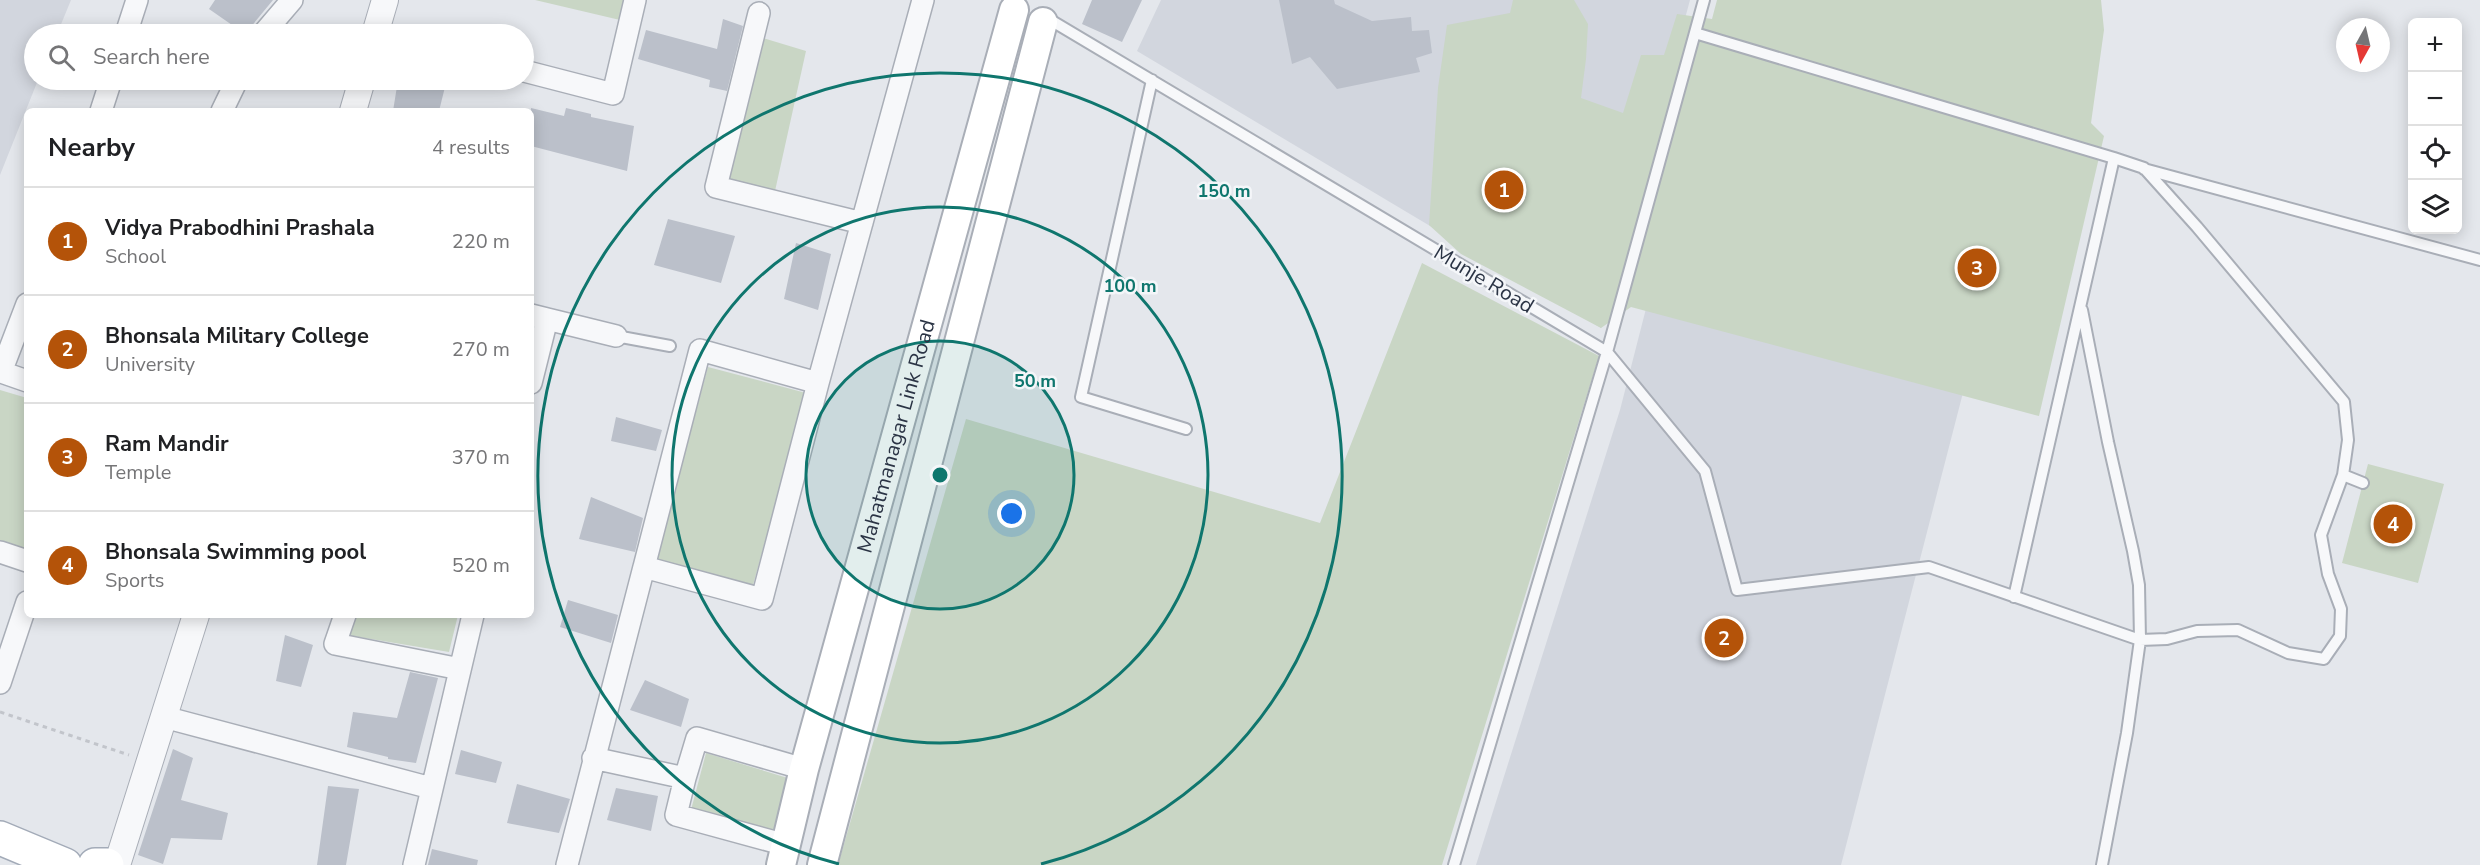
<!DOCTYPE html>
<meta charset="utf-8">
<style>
body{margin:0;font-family:"Nunito Sans",sans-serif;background:#f6f6f6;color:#202124}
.controls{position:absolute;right:18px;top:18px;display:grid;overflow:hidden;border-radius:9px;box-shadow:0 3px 15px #0003}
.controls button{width:54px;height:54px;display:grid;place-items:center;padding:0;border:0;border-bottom:2px solid #e0e0e0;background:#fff;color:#202124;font:30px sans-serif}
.compass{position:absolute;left:2336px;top:18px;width:54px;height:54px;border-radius:50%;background:#fff;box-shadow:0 3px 15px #0003;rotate:188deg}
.you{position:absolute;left:1012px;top:514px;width:21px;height:21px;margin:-15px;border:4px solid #fff;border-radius:50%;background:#1a73e8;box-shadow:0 0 0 9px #1a73e833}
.badge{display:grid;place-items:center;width:39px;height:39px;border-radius:50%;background:#b45309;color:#fff;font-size:20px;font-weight:700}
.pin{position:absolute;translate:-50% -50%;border:3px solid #fff;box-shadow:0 2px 6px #0006}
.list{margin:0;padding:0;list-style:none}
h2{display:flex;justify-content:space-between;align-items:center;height:78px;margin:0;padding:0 24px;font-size:26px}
h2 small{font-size:20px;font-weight:400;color:#757577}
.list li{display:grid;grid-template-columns:39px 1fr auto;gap:18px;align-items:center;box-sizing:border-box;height:108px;padding:0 24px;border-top:2px solid #e0e0e0}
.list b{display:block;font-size:22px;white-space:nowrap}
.list p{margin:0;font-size:20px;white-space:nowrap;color:#757577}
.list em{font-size:20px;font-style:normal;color:#757577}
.icon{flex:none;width:33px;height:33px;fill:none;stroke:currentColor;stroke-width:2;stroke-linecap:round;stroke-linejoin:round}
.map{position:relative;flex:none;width:2480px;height:865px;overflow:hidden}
.search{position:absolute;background:#fff;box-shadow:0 3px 15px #0003;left:24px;top:24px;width:510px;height:66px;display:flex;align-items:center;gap:15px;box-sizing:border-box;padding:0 21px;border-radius:33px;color:#757577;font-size:22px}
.panel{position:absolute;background:#fff;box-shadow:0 3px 15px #0003;left:24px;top:108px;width:510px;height:510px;border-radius:9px}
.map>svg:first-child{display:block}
.built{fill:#d2d6de}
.green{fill:#c9d6c5}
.building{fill:#bbc0ca}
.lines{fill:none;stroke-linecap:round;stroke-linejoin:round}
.service-casing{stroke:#a9aeb7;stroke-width:14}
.minor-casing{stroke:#a9aeb7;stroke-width:24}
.tertiary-casing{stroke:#a9aeb7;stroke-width:28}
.secondary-casing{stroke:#a9aeb7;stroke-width:32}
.primary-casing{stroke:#a3abb8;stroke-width:36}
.path{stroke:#c2c5cb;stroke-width:3;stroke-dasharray:4.5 4.5;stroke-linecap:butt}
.service{stroke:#f7f8fa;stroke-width:10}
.minor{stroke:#f7f8fa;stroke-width:21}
.tertiary{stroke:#f7f8fa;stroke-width:26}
.secondary{stroke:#fff;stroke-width:28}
.primary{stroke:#fff;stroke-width:33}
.ring{fill:none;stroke:#0f766e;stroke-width:3}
.labels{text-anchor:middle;stroke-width:5;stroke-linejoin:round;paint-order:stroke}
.street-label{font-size:21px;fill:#2b3445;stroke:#f4f6f9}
.centre{fill:#0f766e;stroke:#f4f6f9;stroke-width:3}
.ring-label{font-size:18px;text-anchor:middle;font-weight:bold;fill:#0f766e;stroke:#f4f6f9;stroke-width:5;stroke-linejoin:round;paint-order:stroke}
</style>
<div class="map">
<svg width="2480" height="865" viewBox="0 0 2480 865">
<rect width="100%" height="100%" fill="#e4e7ec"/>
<!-- built -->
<path class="built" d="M 0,0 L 71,0 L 57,34 L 34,34 L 34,80 L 38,80 L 0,175 Z
M 1161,0 L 1690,0 L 1601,328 L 1137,51 Z
M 1650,293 L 1973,354 L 1841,865 L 1476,865 L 1620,410 Z"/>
<!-- green -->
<path class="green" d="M 535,0 L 625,0 L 620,20 Z
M 1513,0 L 1574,0 L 1588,24 L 1586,59 L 1581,98 L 1623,113 L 1641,55 L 1664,55 L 1677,14 L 1712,19 L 1717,0 L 2101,0 L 2104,30 L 2091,123 L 2104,136 L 2039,416 L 1631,307 L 1601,328 L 1461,254 L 1429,225 L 1438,88 L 1447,25 L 1510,13 Z
M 763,38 L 806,51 L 775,191 L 729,179 Z
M 1422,263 L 1599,356 L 1442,865 L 838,865 L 966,419 L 1320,523 Z
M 708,367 L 806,393 L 753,585 L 656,559 Z
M 0,390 L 27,398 L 27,556 L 0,547 Z
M 2368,464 L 2444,484 L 2418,583 L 2342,563 Z
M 354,615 L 458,615 L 449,652 L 347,635 Z
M 706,753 L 791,779 L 777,833 L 691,810 Z"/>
<!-- building -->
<path class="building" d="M 215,0 L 273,0 L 245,34 L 209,9 Z
M 1092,0 L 1142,0 L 1122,42 L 1082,24 Z
M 1279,0 L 1334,0 L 1335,4 L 1372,21 L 1411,17 L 1412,31 L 1429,30 L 1432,53 L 1416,58 L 1420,72 L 1337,89 L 1310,57 L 1292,64 Z
M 723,19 L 743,26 L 727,91 L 709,87 L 710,80 L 638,59 L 646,30 L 717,49 Z
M 398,80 L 426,80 L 446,83 L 439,111 L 393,111 Z
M 531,108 L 564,116 L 566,108 L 591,114 L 591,117 L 634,126 L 627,171 L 531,146 Z
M 668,219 L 735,236 L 721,283 L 654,265 Z
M 796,243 L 831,254 L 818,310 L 784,299 Z
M 616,417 L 662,430 L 656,451 L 611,441 Z
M 591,497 L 643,518 L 635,552 L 579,539 Z
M 568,600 L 618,615 L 611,643 L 560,627 Z
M 285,635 L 313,645 L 301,687 L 276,681 Z
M 410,672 L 438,678 L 416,763 L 388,759 L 388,757 L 347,747 L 353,712 L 397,718 Z
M 645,680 L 689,699 L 681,727 L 630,710 Z
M 173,749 L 193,758 L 181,800 L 228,813 L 222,840 L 171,838 L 163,864 L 138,855 Z
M 461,750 L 502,762 L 496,783 L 455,774 Z
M 517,784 L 570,799 L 559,833 L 507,823 Z
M 328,786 L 359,789 L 346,865 L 317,865 Z
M 616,788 L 658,796 L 651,831 L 607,820 Z
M 432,849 L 478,860 L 477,865 L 428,865 Z"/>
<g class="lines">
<!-- service casing -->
<g class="service-casing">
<path id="service" d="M 1047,18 L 1607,352 L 1705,471 L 1737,590 L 1929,567 L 2140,640 L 2127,733 L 2102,865
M 1695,33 L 2114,158 L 2014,597
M 1152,80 L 1081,397 L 1186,429
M 2114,158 L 2144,168 L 2197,227 L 2344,402 L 2348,440 L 2343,475 L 2363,483
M 2144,169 L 2480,260
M 2082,310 L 2108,442 L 2133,551 L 2139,585 L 2140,640 L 2167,639 L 2197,631 L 2238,630 L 2288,653 L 2324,659 L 2340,636 L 2341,609 L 2328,574 L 2321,535 L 2343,475
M 616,336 L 670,346
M 1454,865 L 1607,352 L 1704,0"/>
</g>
<!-- minor casing -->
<g class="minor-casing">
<path id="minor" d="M 759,13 L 716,187 L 862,223
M 126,34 L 137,0
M 263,34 L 292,0
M 524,71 L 613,94 L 635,0
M 101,111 L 111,80
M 222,111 L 237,80
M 27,304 L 1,372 L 27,381
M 531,315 L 547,319 L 531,383
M 547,319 L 616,336
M 0,552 L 27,561
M 644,567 L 700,350 L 818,383
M 345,615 L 335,644 L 460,669
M 0,683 L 27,602
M 164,717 L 431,788
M 593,758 L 685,778 L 697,738 L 804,769
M 685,778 L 676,815 L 786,845
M 414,865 L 473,615
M 567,865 L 644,567 L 762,599 L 818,383 L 923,0"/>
</g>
<!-- tertiary casing -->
<g class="tertiary-casing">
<path id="tertiary" d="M 375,34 L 385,0
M 353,111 L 362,80
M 117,865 L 196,615"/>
</g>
<!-- secondary casing -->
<g class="secondary-casing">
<g id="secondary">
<path id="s1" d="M 781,865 L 804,769 L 1014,10"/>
<path d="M 822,865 L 1043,22"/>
</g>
</g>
<!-- primary casing -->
<g class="primary-casing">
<path id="primary" d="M 0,838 L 65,865
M 95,865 L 107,865"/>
</g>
<!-- path -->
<path class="path" d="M 0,712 L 129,755"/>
<!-- service -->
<use href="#service" class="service"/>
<!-- minor -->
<use href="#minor" class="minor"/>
<!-- tertiary -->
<use href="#tertiary" class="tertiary"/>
<!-- secondary -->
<use href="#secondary" class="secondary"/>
<!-- primary -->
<use href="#primary" class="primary"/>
</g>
<!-- distance rings -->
<circle cx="940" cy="475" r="134" fill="#0f766e" fill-opacity=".12"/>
<g class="ring">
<circle cx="940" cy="475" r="134"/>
<circle cx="940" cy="475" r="268"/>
<path d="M839 864A402 402 0 1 1 1041 864"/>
</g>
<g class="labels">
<!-- street labels -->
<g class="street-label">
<text transform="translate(1484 279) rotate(31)" y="7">Munje Road</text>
<text dy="7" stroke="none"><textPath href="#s1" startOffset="444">Mahatmanagar Link Road</textPath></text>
</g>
</g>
<circle cx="940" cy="475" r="9" class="centre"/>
<g class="ring-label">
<text x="1224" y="197">150 m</text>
<text x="1130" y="292">100 m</text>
<text x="1035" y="387">50 m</text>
</g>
</svg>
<div class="controls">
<button>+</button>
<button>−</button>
<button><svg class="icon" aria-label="locate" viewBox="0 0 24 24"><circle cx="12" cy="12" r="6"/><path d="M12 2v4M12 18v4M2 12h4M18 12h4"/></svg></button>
<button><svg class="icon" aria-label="layers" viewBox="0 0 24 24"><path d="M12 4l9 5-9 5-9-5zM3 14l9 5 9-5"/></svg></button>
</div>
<svg class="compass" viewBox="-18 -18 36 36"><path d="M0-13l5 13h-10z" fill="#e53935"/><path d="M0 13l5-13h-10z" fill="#757577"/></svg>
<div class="you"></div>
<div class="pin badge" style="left:1504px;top:190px">1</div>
<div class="pin badge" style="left:1724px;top:638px">2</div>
<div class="pin badge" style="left:1977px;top:268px">3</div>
<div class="pin badge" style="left:2393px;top:524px">4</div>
<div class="search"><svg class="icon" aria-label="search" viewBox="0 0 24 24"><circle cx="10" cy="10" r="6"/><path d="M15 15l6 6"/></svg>Search here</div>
<section class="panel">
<h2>Nearby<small>4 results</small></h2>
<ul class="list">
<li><span class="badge">1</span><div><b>Vidya Prabodhini Prashala</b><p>School</p></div><em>220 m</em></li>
<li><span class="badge">2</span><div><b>Bhonsala Military College</b><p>University</p></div><em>270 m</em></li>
<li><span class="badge">3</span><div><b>Ram Mandir</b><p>Temple</p></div><em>370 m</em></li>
<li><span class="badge">4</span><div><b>Bhonsala Swimming pool</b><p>Sports</p></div><em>520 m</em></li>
</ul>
</section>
</div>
